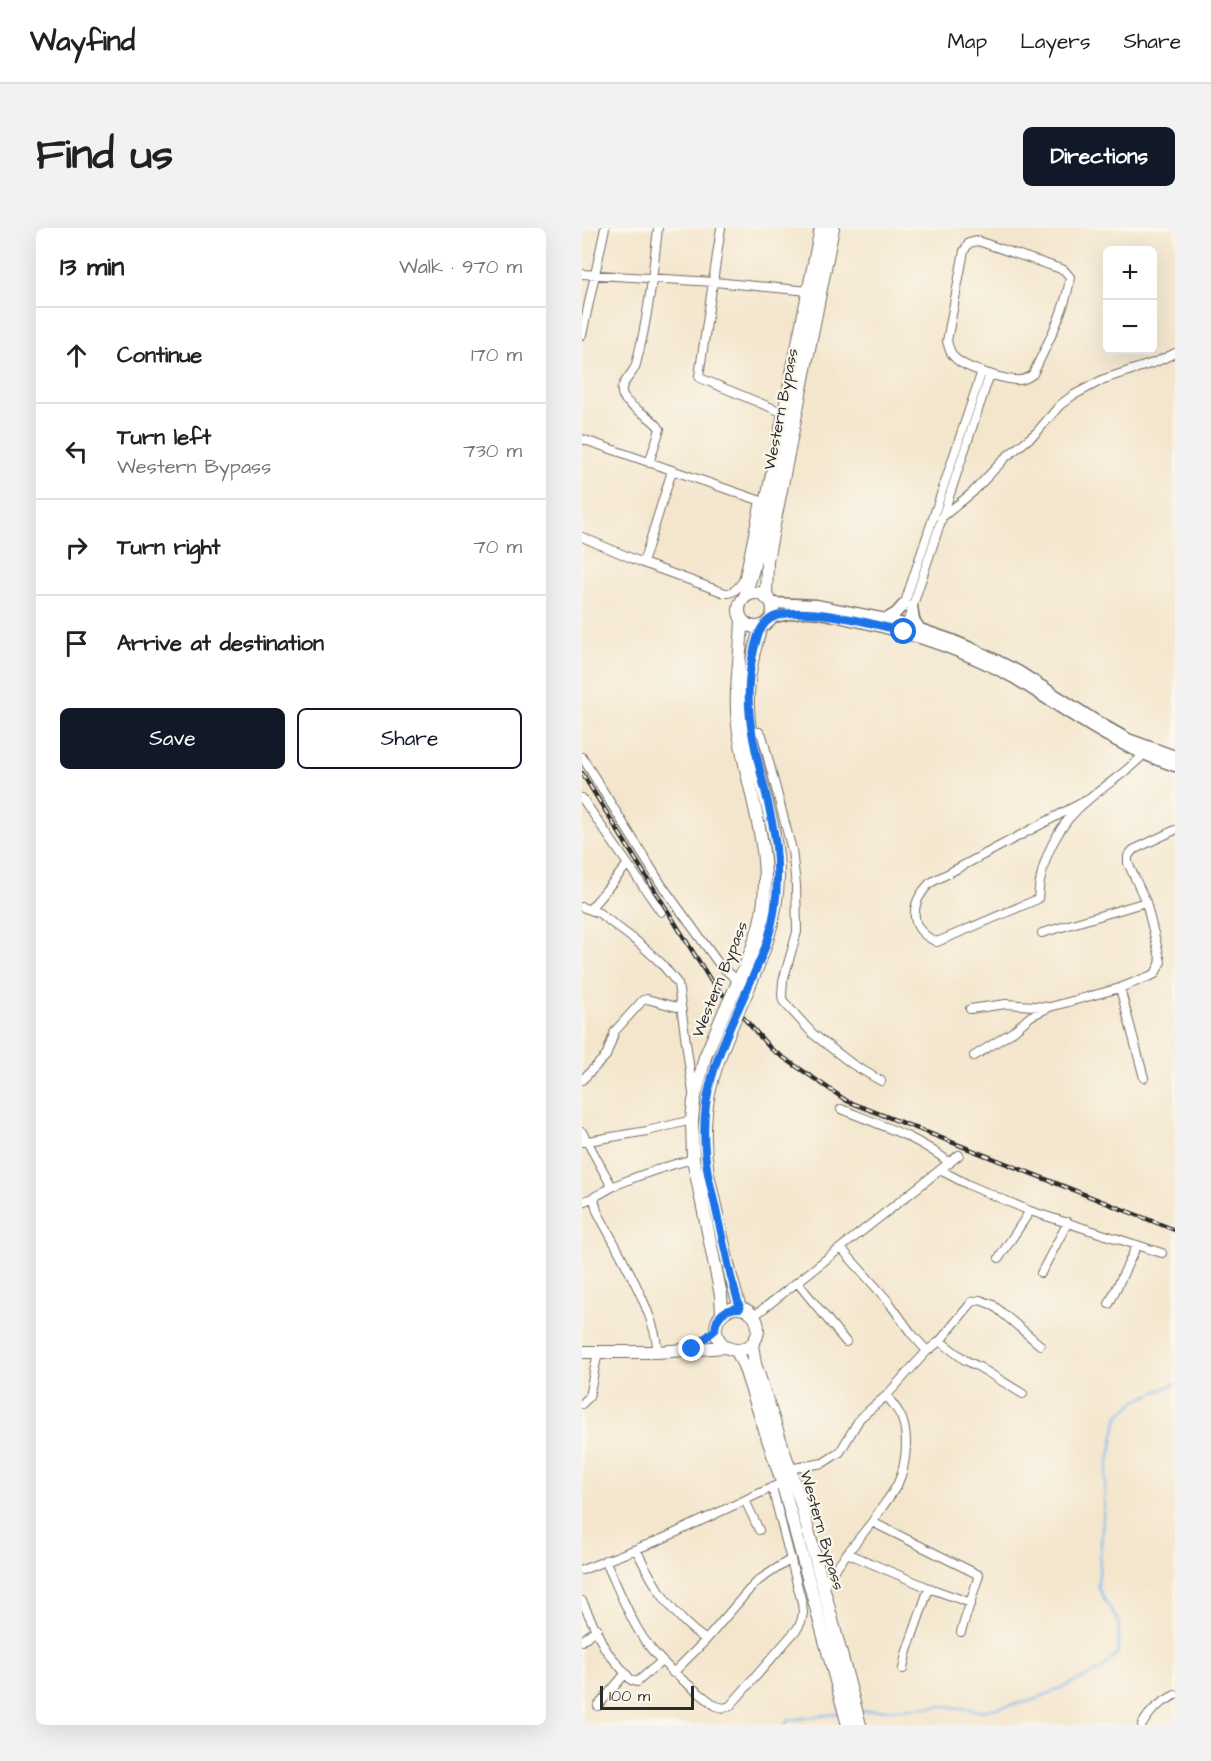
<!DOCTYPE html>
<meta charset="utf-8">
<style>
body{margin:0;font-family:"Architects Daughter",sans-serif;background:#f2f2f2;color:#202124}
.controls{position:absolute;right:18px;top:18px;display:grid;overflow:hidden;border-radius:9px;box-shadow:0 6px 24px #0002}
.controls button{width:54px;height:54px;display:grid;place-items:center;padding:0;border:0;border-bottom:2px solid #e0e0e0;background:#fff;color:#202124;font:30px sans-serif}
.scale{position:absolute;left:18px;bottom:15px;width:94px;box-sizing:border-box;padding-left:6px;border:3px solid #2b2b2b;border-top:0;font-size:16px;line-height:21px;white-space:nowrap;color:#2b2b2b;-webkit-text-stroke:4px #fbf7ec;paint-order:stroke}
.stop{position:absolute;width:18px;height:18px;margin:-14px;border:4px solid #1a73e8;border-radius:50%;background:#fff}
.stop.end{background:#1a73e8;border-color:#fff;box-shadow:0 2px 6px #0008}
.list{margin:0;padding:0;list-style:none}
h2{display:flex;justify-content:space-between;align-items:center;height:78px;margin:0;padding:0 24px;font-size:26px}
h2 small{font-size:20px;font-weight:400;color:#757577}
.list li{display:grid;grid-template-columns:39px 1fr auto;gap:18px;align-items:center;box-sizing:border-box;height:96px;padding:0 24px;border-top:2px solid #e0e0e0}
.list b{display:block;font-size:22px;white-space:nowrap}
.list p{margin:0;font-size:20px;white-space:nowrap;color:#757577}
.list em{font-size:20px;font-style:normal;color:#757577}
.actions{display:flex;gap:12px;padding:18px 24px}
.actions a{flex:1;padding:14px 0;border:2px solid #111827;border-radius:9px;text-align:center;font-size:21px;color:#111827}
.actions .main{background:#111827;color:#fff}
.icon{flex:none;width:33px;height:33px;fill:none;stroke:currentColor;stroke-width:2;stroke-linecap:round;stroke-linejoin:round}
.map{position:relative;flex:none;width:593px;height:1497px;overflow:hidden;border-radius:9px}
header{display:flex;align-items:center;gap:36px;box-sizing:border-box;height:84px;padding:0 30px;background:#fff;border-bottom:2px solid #e0e0e0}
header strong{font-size:28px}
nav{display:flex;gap:33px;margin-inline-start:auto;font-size:21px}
.intro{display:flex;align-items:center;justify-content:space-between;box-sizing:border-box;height:144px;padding:0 36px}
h1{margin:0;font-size:42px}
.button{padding:15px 27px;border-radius:9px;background:#111827;color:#fff;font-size:21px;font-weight:700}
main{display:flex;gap:36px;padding:0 36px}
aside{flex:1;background:#fff;border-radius:9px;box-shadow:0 6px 24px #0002}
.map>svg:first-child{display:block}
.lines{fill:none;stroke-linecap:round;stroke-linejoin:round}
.stream{stroke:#7eb8ef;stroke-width:2}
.street-casing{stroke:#716c64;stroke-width:10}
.secondary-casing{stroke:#716c64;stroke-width:13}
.primary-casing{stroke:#716c64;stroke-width:14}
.street{stroke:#fff;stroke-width:8}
.secondary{stroke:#fff;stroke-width:10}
.primary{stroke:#fff;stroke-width:12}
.rail-casing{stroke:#2b2b2b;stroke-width:4.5}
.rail{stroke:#fbf7ec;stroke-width:2;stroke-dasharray:7;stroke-linecap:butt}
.primary-bridge-casing{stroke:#716c64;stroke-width:14;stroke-linecap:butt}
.primary-bridge{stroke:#fff;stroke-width:12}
.route{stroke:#1a73e8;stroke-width:8}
.labels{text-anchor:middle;stroke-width:4.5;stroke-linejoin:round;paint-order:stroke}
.street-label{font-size:16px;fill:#2b2b2b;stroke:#fbf7ec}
</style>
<header>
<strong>Wayfind</strong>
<nav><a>Map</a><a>Layers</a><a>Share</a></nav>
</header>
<div class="intro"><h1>Find us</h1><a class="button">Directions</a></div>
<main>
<aside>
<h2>13 min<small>Walk · 970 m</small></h2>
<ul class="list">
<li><svg class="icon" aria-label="ahead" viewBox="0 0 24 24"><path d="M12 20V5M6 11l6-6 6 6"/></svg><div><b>Continue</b></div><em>170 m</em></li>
<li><svg class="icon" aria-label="left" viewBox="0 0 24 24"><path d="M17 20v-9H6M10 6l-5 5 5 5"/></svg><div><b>Turn left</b><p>Western Bypass</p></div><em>730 m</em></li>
<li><svg class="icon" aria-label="right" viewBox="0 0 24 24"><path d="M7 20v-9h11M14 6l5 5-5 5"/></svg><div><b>Turn right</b></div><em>70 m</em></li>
<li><svg class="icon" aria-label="arrive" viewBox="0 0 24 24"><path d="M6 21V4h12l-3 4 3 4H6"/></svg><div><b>Arrive at destination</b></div></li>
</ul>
<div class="actions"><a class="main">Save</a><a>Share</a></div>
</aside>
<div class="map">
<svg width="593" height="1497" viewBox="0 0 593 1497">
<rect width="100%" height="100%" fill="#fbf7ec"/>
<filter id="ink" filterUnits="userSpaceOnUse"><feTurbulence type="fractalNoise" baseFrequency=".0167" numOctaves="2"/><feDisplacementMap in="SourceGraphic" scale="12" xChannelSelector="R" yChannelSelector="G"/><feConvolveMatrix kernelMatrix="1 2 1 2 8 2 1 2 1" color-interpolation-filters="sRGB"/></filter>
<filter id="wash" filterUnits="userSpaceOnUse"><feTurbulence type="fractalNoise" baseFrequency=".008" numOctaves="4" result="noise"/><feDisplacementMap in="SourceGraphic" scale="24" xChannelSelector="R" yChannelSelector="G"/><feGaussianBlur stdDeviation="1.35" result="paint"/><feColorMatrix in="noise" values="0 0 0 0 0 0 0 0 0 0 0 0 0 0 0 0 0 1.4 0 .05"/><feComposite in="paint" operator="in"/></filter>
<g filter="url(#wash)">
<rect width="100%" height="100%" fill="#f4e6cd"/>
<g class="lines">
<!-- stream -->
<path class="stream" d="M 280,1483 L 363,1478 L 400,1483 L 452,1472 L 519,1442 L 536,1425 L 537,1394 L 522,1371 L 516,1358 L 524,1248 L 536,1188 L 555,1172 L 593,1156
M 202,1497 L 207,1492 L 260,1485"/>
</g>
</g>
<g filter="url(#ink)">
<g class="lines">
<!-- street casing -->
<g class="street-casing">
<path id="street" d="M 139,0 L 117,148 L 118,150 L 202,185
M 396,13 L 482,42 L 488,49 C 485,80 464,118 451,146 C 446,150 440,153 433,152 C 418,150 385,141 374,131 C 368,126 367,120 365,113 L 382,23 L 387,15 Z
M 0,46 L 132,54 L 227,63
M 0,107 L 23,0
M 0,211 L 182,274
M 67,235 L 78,201 C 70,187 47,181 41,168 C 35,156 52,147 54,136 C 66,92 71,45 76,0
M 359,290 L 391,264 L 424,229 L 454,205 L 478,177 L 490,168 L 522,151 L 574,134 L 593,125
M 0,309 L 61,335 L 143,365 C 152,366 156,359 161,353 L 178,273
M 61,335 L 90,243
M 321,380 L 400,143
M 323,401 L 408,146
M 169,503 L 177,504 L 180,507 L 210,622 L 214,657 L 215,704 L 201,753 L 200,767 L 201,773 L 231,806 L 270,836 L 299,853
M 0,529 L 79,656 L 137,736 L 156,753
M 0,570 L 79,684
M 505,572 L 348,655 C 328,675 325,701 355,714 L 456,671 C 458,632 476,595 507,571 C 525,556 545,544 561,527
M 0,679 L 17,685 L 58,716 L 79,735 L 96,756 L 111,865
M 8,681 L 46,636
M 460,705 L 564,674
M 538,760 L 562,850
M 388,781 L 424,776 L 466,779
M 392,828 L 429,805 L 449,788 L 468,779 L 538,760 L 573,746 L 579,734 L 564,674 L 546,635 L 546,628 L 551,622 L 593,602
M 0,852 L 24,828 L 33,803 L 61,772 L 65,771 L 98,780
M 259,881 C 296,896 336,909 368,935
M 0,904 L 30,959
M 0,914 L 65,903 L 110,892
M 358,942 L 387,957 L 448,983 L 580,1025
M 12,970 L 15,983 C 32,1016 77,1090 75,1124
M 0,974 C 13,970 22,963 34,957 C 60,946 84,938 111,931
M 259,1020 L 306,1073 L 329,1105 L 345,1123
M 417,1030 L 448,983
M 459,1045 L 486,994
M 215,1054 L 264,1114
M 527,1076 L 555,1017
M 172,1088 L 377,927
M 358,1113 L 383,1132 L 397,1139 L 441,1166
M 0,1176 L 7,1169 L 16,1124
M 206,1241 L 241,1235 L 258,1224 L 278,1190 L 305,1167 L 345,1123 L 358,1113 L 390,1074 L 398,1072 L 411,1077 L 458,1117
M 163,1272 L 177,1302
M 290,1294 C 298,1281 309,1269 316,1255 C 324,1238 327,1209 320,1191 C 317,1182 309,1175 305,1167
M 54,1321 C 72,1358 90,1388 124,1412
M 265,1325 L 347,1360 L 389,1375
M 23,1332 C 34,1355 43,1379 55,1400 C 73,1433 105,1456 134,1478 L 142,1480 L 148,1478 L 215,1401 L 219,1394 L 221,1385 L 220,1375 L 190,1259
M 0,1342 L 80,1311 L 193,1258
M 240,1357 L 290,1294 L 397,1347 L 379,1404
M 0,1373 L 23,1421 L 49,1452 L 55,1454 L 80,1433
M 0,1413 L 15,1400
M 321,1441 L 324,1426 L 347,1360
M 91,1445 L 124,1412 L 166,1363 L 177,1352 L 209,1331
M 16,1478 L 43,1446
M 560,1497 C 568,1482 578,1475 593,1467"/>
</g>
<!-- secondary casing -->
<g class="secondary-casing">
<path id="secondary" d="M 189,375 L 234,377 L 304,391 L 332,399 L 370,412 L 394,422 L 436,443 L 516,494 L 546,511 L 593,528
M 330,378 L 332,392 L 338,401
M 189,390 C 201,387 213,384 225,384 C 242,384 259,390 275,393 C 330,405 383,423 432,450 C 487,484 531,518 593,538
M 304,391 L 314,385 L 322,376"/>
</g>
<!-- primary casing -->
<g class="primary-casing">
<path id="primary" d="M157 382a17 17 0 1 1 34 0a17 17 0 1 1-34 0Z
M 163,368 L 171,341 L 239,0
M 184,370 L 185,332 L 251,0
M 152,763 C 162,741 172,719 178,695 C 195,628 164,563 156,497 C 152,462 159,428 160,392
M 163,768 C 180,730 195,693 196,650 C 197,592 168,537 166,479 C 165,451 171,424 179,398
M 154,788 C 130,842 116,885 126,946 L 149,1049 L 158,1080
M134 1101a21 21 0 1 1 42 0a21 21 0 1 1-42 0Z
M 140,1085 L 139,1067 L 111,931 L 110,892 L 112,873 L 123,829 L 143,782
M 170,1117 L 173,1136 L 218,1272 L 278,1497
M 155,1123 L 162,1138 L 200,1254 L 266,1497
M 0,1124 L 75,1124 L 143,1119"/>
</g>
<!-- street -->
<use href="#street" class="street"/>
<!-- secondary -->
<use href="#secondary" class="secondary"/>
<!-- primary -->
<use href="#primary" class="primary"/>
<!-- rail casing -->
<g class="rail-casing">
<path id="rail" d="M 0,545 L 129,753 L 189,821 L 265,873 L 593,1002"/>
</g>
<!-- rail -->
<use href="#rail" class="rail"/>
<!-- primary-bridge casing -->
<g class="primary-bridge-casing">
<path id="primary-bridge" d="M 143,782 L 152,763
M 154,788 L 163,768"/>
</g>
<!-- primary-bridge -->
<use href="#primary-bridge" class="primary-bridge"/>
</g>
</g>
<g class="lines" filter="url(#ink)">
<!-- route -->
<path class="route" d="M 110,1121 L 133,1102 C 134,1087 144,1080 158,1080 L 149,1049 L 126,946 C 122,923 121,899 124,877 C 132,821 164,770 184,717 C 195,685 197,653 194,619 C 186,549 154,495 172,422 C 175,409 178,398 188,391 C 212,374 294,396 322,404"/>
</g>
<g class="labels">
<!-- street labels -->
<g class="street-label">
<text transform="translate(198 181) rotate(-79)" y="6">Western Bypass</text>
<text transform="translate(137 751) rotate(-68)" y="6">Western Bypass</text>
<text transform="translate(241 1302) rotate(74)" y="6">Western Bypass</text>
</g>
</g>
</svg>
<div class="controls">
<button>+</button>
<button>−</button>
</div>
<div class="scale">100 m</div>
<div class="stop" style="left:322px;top:404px"></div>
<div class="stop end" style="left:110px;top:1121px"></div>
</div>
</main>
